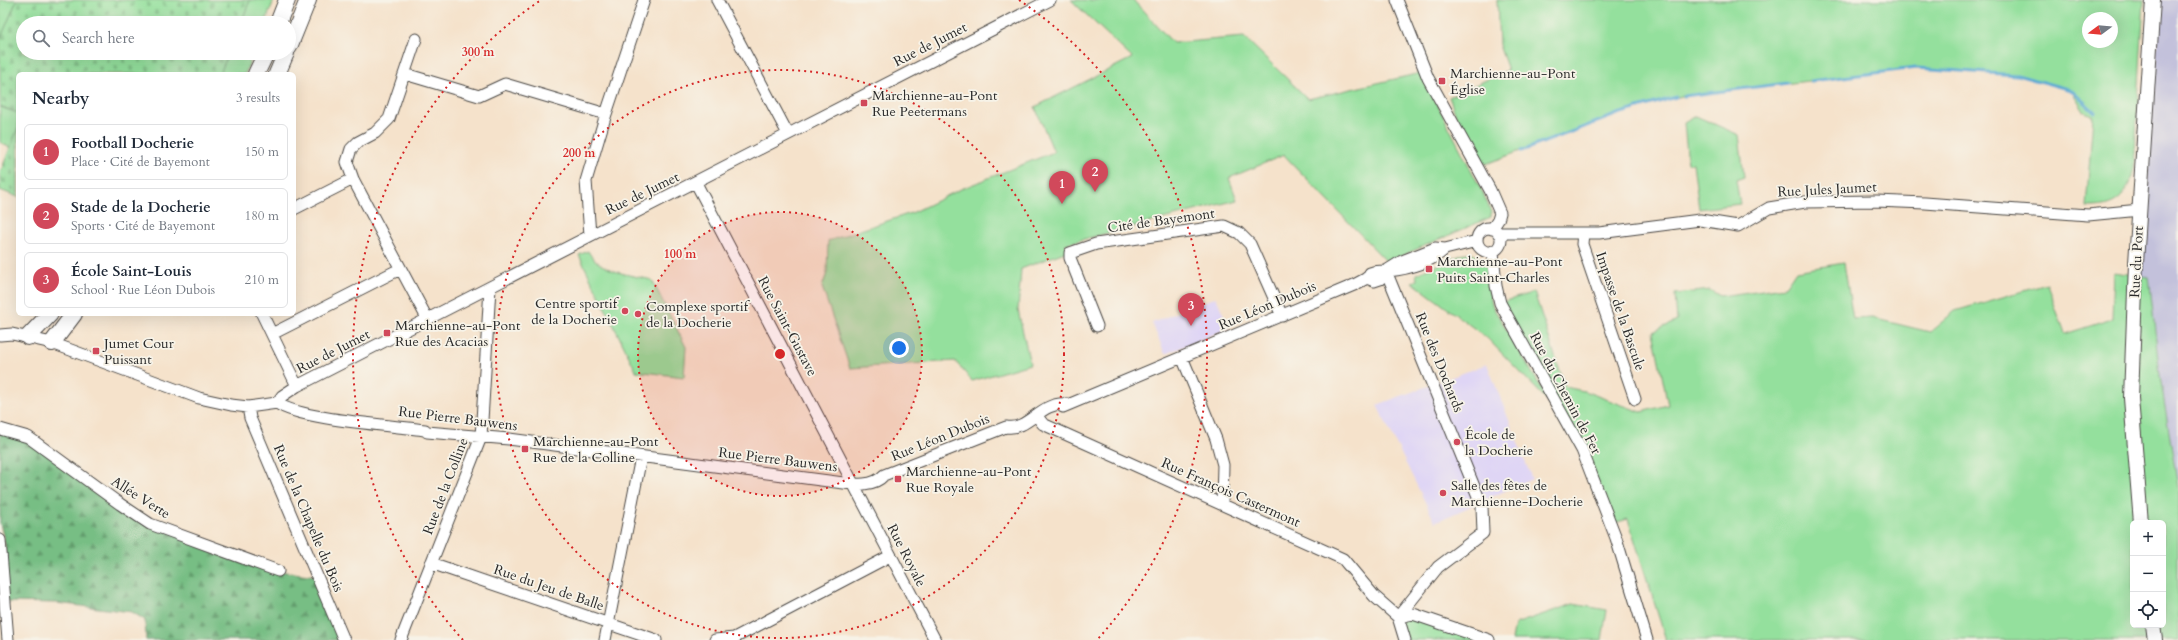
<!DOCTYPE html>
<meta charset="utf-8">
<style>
body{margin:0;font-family:Cardo,serif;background:#f2f2f3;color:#1f2937}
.controls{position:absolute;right:12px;bottom:12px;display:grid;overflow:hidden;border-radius:6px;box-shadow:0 4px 16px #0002}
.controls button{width:36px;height:36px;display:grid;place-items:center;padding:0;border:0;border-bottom:1px solid #e0e1e3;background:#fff;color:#1f2937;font:20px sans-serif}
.compass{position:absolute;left:2082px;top:12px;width:36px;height:36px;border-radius:50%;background:#fff;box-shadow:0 4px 16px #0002;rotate:254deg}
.you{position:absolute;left:899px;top:348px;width:14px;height:14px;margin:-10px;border:3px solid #fff;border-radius:50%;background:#1a73e8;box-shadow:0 0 0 6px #1a73e833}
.badge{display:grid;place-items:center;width:26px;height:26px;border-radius:50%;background:#d1495b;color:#fff;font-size:13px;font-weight:700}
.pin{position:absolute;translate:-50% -33px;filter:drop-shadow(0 1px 2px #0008)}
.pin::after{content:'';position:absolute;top:21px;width:14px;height:12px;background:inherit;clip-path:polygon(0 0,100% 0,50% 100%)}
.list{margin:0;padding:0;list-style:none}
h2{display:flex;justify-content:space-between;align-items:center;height:52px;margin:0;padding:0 16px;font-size:17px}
h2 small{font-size:13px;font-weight:400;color:#747a83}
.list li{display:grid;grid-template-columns:26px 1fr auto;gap:12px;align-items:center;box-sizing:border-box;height:56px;margin:0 8px 8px;padding:0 8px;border:1px solid #e0e1e3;border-radius:6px}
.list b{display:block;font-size:15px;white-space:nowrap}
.list p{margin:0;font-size:13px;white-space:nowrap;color:#747a83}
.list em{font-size:13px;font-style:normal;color:#747a83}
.icon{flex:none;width:22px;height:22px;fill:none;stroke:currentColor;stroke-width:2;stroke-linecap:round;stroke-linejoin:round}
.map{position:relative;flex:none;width:2178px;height:640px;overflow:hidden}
.search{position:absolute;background:#fff;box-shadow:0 4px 16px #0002;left:16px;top:16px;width:280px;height:44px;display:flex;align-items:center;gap:10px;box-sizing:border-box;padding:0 14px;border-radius:22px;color:#747a83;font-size:15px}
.panel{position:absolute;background:#fff;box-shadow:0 4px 16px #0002;left:16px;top:72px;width:280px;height:244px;border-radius:6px}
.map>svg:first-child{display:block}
.built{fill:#dfd5f5}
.industrial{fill:#c3c1db}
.green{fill:#94e09d;stroke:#608664;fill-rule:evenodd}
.forest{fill:url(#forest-firs);stroke:#517458}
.cemetery{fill:url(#cemetery-stones);stroke:#608664}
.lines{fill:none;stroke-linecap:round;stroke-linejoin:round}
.stream{stroke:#5ca9d5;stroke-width:3}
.minor-casing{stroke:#494643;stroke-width:13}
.major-casing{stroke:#494643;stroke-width:16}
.highway-casing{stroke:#494643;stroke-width:18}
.minor{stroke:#fff;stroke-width:11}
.major{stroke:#fff;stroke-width:14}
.highway{stroke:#fff;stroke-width:16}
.ring{fill:none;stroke:#d62828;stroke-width:2;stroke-dasharray:2 4}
.poi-dot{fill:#d1495b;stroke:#f7f3e8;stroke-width:1.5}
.labels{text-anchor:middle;stroke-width:3.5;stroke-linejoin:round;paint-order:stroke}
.street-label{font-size:14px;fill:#2b2b2b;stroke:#f7f3e8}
.poi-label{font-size:14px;fill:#2b2b2b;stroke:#f7f3e8;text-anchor:start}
.centre{fill:#d62828;stroke:#f7f3e8;stroke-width:2}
.ring-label{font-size:12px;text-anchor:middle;font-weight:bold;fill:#d62828;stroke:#f7f3e8;stroke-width:3.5;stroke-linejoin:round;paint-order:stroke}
</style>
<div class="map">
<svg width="2178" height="640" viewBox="0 0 2178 640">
<defs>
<pattern id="forest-firs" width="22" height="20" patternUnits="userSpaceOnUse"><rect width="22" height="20" fill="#77be84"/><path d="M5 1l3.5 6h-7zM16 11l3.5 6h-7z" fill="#629b6c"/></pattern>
<pattern id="cemetery-stones" width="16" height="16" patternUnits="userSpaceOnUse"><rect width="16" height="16" fill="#94e09d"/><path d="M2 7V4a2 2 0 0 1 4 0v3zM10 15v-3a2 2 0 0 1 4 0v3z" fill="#80c087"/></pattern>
</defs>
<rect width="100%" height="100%" fill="#f7f3e8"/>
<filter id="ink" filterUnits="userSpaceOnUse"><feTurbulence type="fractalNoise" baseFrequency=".025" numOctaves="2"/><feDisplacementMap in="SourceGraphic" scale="8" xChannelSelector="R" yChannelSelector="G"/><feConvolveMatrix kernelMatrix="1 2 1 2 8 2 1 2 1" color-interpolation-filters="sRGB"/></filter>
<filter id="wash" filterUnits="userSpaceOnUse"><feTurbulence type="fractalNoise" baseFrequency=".012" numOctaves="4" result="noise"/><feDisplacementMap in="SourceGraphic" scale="16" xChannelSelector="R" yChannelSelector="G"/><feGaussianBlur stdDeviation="0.9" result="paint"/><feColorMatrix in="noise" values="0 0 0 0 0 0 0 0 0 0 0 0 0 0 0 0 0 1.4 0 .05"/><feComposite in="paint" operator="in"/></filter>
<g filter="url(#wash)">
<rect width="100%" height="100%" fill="#f5e2cb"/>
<!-- built -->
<path class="built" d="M 1216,297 L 1229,328 L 1165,354 L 1152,323 Z
M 1487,364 L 1532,479 L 1435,522 L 1377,405 Z"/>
<!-- industrial -->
<path class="industrial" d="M 2160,0 L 2178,0 L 2178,488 L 2160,376 L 2149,277 L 2140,276 Z"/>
<!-- green -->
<path class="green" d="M 0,0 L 17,0 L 0,40 Z
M 250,0 L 274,0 L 265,23 L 241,23 Z
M 1071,0 L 1133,0 L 1173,43 L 1244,37 L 1308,99 L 1421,73 L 1483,193 L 1491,212 L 1491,217 L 1387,262 L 1284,155 L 1229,178 L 1237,200 L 1065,244 L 1067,251 L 1021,269 L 1018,310 L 1030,364 L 972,381 L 955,361 L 850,368 L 822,287 L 827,273 L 828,241 L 914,212 L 961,189 L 1054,152 L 1035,107 L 1132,58 Z
M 1497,0 L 2144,0 L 2134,168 C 2127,197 2117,208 2086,207 L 2093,116 L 2085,112 L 2071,90 L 2017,75 L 1916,68 L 1676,97 L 1618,114 L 1486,164 L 1471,156 L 1449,97 L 1508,70 L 1499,45 ZM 2088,18 L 2112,18 L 2112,42 L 2088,42 Z
M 228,53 L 253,53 L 245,74 L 220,74 Z
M 0,107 L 18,113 L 18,128 L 10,148 L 0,142 Z
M 1696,116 L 1739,135 L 1744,177 L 1736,180 L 1740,204 L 1699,209 L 1693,163 L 1688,163 L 1684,123 Z
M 588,251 C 599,272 631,275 652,280 L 686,347 L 684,377 L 636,371 L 579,255 Z
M 1466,253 L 1471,253 L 1486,262 L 1488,288 L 1493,307 L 1551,404 L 1487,338 L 1412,282 L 1417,280 L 1416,274 Z
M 1844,263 L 1853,319 L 1872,318 L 1930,332 L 1955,311 L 2047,284 L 2065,334 L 2112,319 L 2114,272 L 2149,277 L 2160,376 L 2178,488 L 2178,640 L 1666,640 L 1628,519 L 1611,524 L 1595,477 L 1500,303 L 1534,292 L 1565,387 L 1584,391 L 1641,412 L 1668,405 L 1653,332 L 1677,321 L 1675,294 L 1710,290 L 1720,296 L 1785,287 L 1796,271 ZM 2133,523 L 2163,523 L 2163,625 L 2133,625 Z
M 1573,604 L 1607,610 L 1602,640 L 1512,640 L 1515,624 Z
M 1413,614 L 1491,640 L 1405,640 L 1398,617 Z"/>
<!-- forest -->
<path class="forest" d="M 0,432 L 28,437 L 150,524 L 278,571 L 317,576 L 342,640 L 146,640 L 145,620 L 132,612 L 56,603 L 5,602 L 5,544 L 0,523 Z"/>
<!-- cemetery -->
<path class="cemetery" d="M 17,0 L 250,0 L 241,23 L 23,23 L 23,53 L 228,53 L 220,74 L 18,74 L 18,113 L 0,106 L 0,40 Z
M 18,128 L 18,197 L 0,190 L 0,173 Z"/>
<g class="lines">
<!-- stream -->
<path class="stream" d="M 1811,81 L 1916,68 L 2017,75 L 2071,90 L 2095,112
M 1684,96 L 1788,83
M 1521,151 L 1618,114 L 1676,97"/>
</g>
</g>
<g filter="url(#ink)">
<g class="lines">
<!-- minor casing -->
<g class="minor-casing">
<path id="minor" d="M 717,0 L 788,134
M 1397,0 L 1428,78 L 1490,190 L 1500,213 L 1498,220 L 1492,229
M 405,74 L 479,96 L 505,84 L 606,114
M 353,179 L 347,162 L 351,149 L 358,142 L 375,133 L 389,119 L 416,39
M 696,183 L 935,640
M 294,209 L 353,179 L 428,320
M1477 240a12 12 0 1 1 24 0a12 12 0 1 1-24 0Z
M 1498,233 L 1599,233 L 1700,220 L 1738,226 L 1769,208 L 1805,202 L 1876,201 L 1925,203 L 2088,215 L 2140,210
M 1583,233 L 1582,244 L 1635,399
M 590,235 L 586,181 L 606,114 L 644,0
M 1493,251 L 1496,286 L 1500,303 L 1582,450 L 1616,538 L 1647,640
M 1386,271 L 1482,506 L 1483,533 L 1438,567 L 1398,617 L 1405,640
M 1367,278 L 1374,281 L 1380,279 L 1386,271 L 1402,261 L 1435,248 L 1445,249 L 1477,241
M 262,314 L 297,386
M 1097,326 L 1070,258 L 1070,253 L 1096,244 L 1224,226 L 1239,233 L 1250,244 L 1282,316
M 272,334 L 400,269
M 0,335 L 12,334 L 52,343 L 199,398 L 231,405 L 248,407 L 277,403 L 282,396 L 297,386 L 1050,0
M 1182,357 L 1216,439 L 1223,465 L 1222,504
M 277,403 C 300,420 392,425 425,430 L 427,432 L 509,439 L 836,482 C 852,484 873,488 884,475 L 1006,427 C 1029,431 1040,401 1067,404
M 248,407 L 250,418 L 344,640
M 1063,407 L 1354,285 L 1367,278 L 1370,273 C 1377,270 1381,272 1388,271 C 1408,269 1430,263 1445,249
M 1036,415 L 1043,424 L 1343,559 L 1374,596 L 1398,617 L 1413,614 L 1489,640
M 0,429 L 28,437 L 120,504 L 150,524 L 278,571
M 0,540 L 8,640
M 431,563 L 656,640
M 401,640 L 481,437 L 490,288
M 605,640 L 641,457
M 715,640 L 734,638 L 890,556"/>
</g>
<!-- major casing -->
<g class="major-casing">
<path id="major" d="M 2141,523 L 2131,398 L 2136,263 L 2153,0
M 2153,625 L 2155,640"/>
</g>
<!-- highway casing -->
<g class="highway-casing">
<path id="highway" d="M 278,23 L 287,0
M 289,47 L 308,0
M 256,74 L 266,53
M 277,74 L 286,53
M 28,337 L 50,314
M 52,343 L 74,314"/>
</g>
<!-- minor -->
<use href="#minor" class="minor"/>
<!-- major -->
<use href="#major" class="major"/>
<!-- highway -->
<use href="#highway" class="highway"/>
</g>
</g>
<!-- distance rings -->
<circle cx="780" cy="354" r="142" fill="#d62828" fill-opacity=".12"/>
<g class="ring">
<circle cx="780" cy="354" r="142"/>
<circle cx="780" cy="354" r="284"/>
<path d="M463 640A427 427 0 0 1 541 0M1019 0A427 427 0 0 1 1097 640"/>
</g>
<!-- markers -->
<g class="poi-dot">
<rect x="1438" y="77" width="8" height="8" rx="2"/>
<rect x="860" y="99" width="8" height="8" rx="2"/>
<rect x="1425" y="265" width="8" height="8" rx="2"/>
<circle cx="625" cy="311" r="4"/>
<circle cx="638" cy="314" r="4"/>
<rect x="383" y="329" width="8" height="8" rx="2"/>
<rect x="92" y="347" width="8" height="8" rx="2"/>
<circle cx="1457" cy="442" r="4"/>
<rect x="521" y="445" width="8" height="8" rx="2"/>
<rect x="894" y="475" width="8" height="8" rx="2"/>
<circle cx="1443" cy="493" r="4"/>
</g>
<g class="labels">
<!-- street labels -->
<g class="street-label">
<text transform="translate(930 44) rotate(-27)" y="5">Rue de Jumet</text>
<text transform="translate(1827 189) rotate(-3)" y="5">Rue Jules Jaumet</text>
<text transform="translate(642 193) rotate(-26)" y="5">Rue de Jumet</text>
<text transform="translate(1161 220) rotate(-8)" y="5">Cité de Bayemont</text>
<text transform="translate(2136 262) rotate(-87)" y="5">Rue du Port</text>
<text transform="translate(1267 305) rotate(-23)" y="5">Rue Léon Dubois</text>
<text transform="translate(1621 311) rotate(71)" y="5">Impasse de la Bascule</text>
<text transform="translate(788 326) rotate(62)" y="5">Rue Saint-Gustave</text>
<text transform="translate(333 351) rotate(-27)" y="5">Rue de Jumet</text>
<text transform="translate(1440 362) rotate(68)" y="5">Rue des Dochards</text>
<text transform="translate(1566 393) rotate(62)" y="5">Rue du Chemin de Fer</text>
<text transform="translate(458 418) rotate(7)" y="5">Rue Pierre Bauwens</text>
<text transform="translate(940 437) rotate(-22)" y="5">Rue Léon Dubois</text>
<text transform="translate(778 459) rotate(7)" y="5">Rue Pierre Bauwens</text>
<text transform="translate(445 486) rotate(-69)" y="5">Rue de la Colline</text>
<text transform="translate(1231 492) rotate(24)" y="5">Rue François Castermont</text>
<text transform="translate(141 497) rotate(32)" y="5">Allée Verte</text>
<text transform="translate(309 518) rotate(67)" y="5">Rue de la Chapelle du Bois</text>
<text transform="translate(907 555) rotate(63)" y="5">Rue Royale</text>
<text transform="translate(549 587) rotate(19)" y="5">Rue du Jeu de Balle</text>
</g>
<!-- poi labels -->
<g class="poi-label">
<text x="1450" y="78">Marchienne-au-Pont<tspan x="1450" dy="16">Église</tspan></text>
<text x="872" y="100">Marchienne-au-Pont<tspan x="872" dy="16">Rue Peetermans</tspan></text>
<text x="1437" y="266">Marchienne-au-Pont<tspan x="1437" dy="16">Puits Saint-Charles</tspan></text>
<text x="617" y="308" text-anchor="end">Centre sportif<tspan x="617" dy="16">de la Docherie</tspan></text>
<text x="646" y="311">Complexe sportif<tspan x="646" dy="16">de la Docherie</tspan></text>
<text x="395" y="330">Marchienne-au-Pont<tspan x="395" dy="16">Rue des Acacias</tspan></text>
<text x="104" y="348">Jumet Cour<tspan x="104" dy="16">Puissant</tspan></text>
<text x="1465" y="439">École de<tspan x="1465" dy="16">la Docherie</tspan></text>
<text x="533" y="446">Marchienne-au-Pont<tspan x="533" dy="16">Rue de la Colline</tspan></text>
<text x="906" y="476">Marchienne-au-Pont<tspan x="906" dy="16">Rue Royale</tspan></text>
<text x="1451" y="490">Salle des fêtes de<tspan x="1451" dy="16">Marchienne-Docherie</tspan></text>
</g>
</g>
<circle cx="780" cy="354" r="6" class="centre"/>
<g class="ring-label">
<text x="478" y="56">300 m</text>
<text x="579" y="157">200 m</text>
<text x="680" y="258">100 m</text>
</g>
</svg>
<div class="controls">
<button>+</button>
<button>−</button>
<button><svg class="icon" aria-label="locate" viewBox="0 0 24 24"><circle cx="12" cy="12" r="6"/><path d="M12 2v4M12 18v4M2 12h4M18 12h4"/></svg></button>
</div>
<svg class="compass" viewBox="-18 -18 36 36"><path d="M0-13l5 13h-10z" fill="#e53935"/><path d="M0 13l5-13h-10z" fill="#747a83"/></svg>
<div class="you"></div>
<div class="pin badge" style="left:1062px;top:204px">1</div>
<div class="pin badge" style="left:1095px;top:192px">2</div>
<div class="pin badge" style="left:1191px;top:326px">3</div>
<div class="search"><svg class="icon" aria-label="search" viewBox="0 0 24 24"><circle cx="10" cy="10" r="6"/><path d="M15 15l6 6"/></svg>Search here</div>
<section class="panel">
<h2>Nearby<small>3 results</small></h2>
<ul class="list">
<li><span class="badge">1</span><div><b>Football Docherie</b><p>Place · Cité de Bayemont</p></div><em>150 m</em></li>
<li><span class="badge">2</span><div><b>Stade de la Docherie</b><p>Sports · Cité de Bayemont</p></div><em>180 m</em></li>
<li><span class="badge">3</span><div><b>École Saint-Louis</b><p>School · Rue Léon Dubois</p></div><em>210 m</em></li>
</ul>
</section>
</div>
